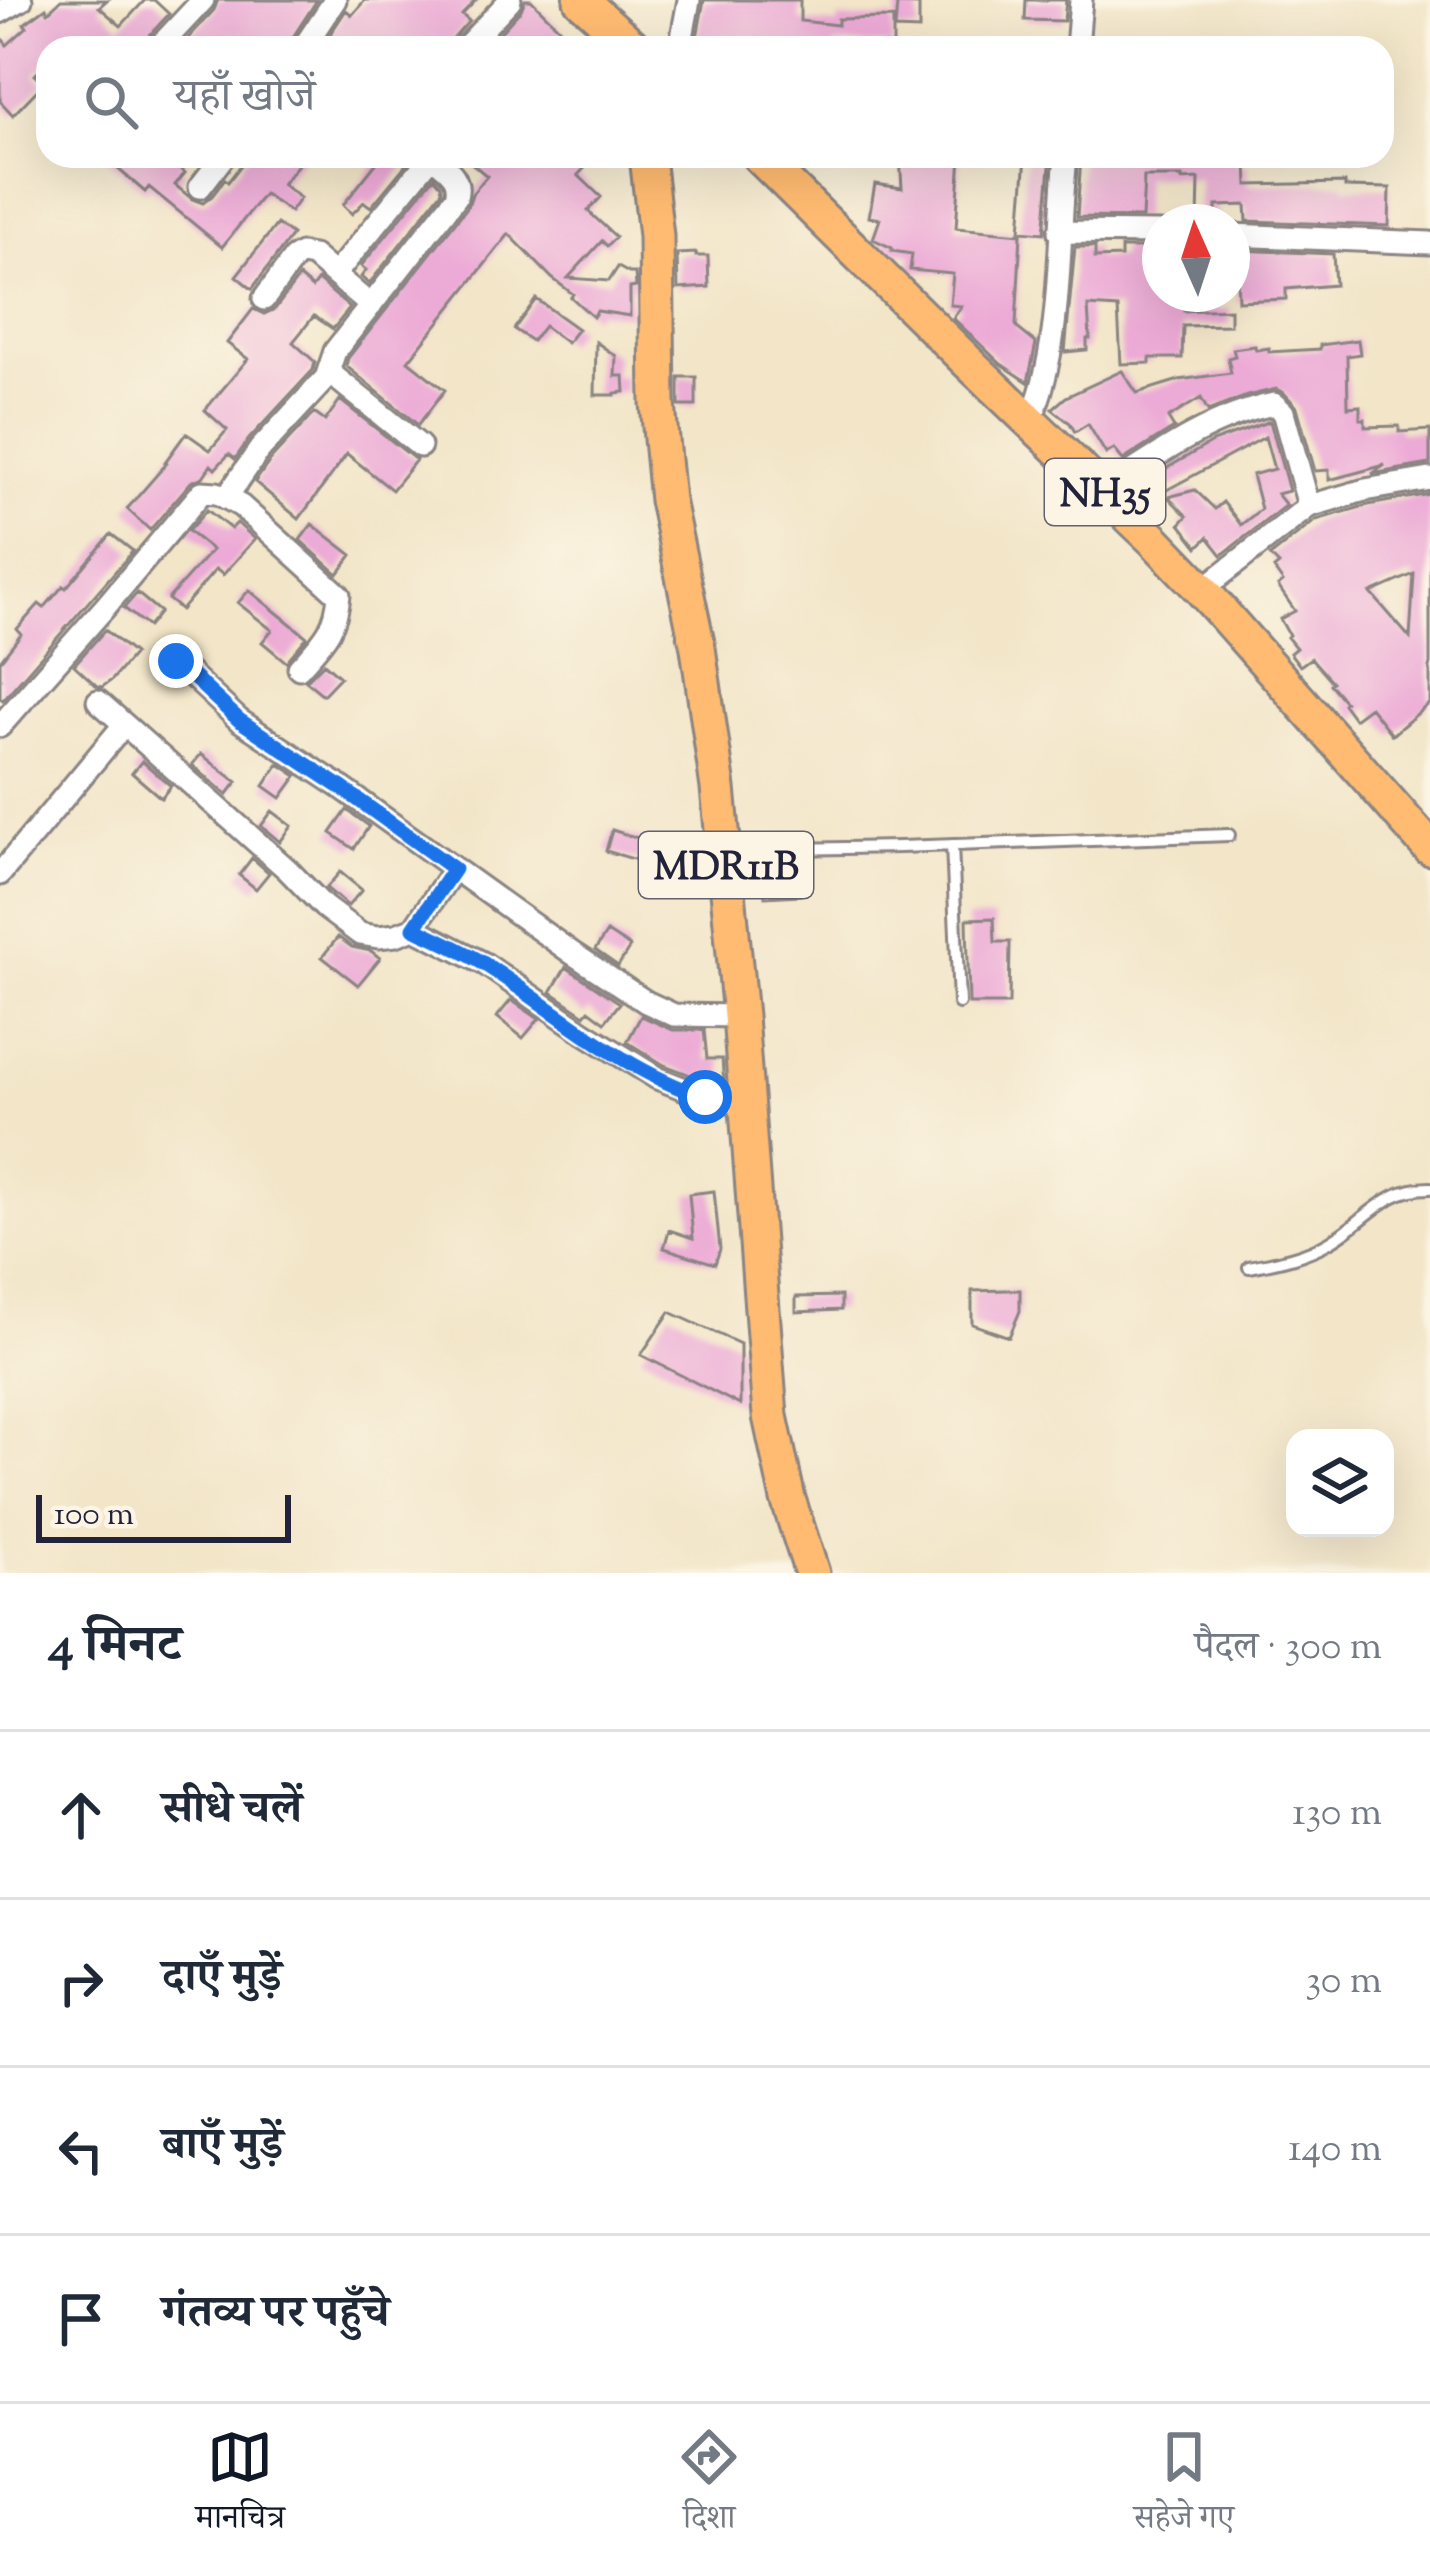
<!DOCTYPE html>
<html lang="hi">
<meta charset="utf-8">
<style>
body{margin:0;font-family:"Sorts Mill Goudy","Noto Serif Devanagari",serif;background:#f6f6f7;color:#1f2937}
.controls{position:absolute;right:36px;bottom:36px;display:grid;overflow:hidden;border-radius:24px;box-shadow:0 12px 48px #0002}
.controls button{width:108px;height:108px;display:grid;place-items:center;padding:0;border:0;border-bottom:3px solid #e0e1e3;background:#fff;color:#1f2937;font:60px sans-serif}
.compass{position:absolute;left:1142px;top:204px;width:108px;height:108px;border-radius:50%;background:#fff;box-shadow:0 12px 48px #0002;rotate:357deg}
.scale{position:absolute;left:36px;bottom:30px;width:255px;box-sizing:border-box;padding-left:12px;border:6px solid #22223b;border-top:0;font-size:33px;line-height:42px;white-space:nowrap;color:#22223b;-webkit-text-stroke:9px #fcf5e5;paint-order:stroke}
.stop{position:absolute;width:36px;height:36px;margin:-27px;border:9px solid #1a73e8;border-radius:50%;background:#fff}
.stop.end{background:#1a73e8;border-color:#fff;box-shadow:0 3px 12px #0008}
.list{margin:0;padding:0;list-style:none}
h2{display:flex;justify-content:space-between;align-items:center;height:156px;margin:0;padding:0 48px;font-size:51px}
h2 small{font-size:39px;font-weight:400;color:#747a83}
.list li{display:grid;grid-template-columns:78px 1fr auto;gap:36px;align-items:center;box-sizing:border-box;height:168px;padding:0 48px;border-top:3px solid #e0e1e3}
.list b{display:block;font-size:45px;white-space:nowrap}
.list em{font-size:39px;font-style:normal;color:#747a83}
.icon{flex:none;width:66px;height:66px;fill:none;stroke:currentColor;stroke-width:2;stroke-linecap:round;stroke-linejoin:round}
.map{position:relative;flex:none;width:1430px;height:1573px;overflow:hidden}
.search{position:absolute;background:#fff;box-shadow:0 12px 48px #0002;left:36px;right:36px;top:36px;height:132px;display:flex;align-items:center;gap:30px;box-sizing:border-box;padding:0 42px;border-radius:36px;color:#747a83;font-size:45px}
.sheet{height:828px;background:#fff}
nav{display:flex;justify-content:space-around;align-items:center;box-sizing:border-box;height:168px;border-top:3px solid #e0e1e3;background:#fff;font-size:33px;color:#747a83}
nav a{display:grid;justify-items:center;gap:6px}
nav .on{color:#111827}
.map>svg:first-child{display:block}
.building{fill:#ecaad6;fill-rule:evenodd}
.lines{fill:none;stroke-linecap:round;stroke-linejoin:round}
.service-casing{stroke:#8a8482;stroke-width:16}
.minor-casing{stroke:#8a8482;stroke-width:27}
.primary-casing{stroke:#8a8482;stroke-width:39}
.trunk-casing{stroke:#8a8482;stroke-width:39}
.service{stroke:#fff;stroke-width:10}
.minor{stroke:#fff;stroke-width:21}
.primary{stroke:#ffbb71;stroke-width:33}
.trunk{stroke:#ffbb71;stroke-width:33}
.route{stroke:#1a73e8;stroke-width:15}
.labels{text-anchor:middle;stroke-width:10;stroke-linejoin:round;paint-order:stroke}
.shield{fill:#fcf5e5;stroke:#63616e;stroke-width:3}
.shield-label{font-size:39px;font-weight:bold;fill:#22223b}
</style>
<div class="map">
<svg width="1430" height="1573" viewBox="0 0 1430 1573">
<rect width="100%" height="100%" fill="#fcf5e5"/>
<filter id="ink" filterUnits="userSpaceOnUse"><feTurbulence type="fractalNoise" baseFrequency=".00833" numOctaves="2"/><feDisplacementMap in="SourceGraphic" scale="24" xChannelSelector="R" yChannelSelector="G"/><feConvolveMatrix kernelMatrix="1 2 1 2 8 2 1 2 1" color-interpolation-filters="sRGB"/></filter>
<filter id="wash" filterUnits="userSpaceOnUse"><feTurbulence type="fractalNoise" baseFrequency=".004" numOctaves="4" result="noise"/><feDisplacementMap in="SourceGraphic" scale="48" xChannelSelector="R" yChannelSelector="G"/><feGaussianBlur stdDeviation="2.7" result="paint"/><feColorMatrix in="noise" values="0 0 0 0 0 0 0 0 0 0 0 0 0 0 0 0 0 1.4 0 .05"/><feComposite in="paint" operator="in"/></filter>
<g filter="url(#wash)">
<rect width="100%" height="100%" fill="#f2e5c8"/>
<g id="blocks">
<!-- building -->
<path class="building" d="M 61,0 L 107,0 L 99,7 L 121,26 L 145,0 L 154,0 L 169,14 L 147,38 L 143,48 L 48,48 L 47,63 L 35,75 L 44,83 L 13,115 L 0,101 L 0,36 L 7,45 L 27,27 L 24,24 L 46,8 L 48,12 Z
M 218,0 L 317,0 L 291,40 L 288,48 L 179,48 L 214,10 Z
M 365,0 L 476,0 L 462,15 L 469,21 L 453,39 L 450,48 L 321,48 L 346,10 L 352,15 Z
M 525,0 L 531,0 L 579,48 L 553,48 L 543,38 L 533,48 L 486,48 L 521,10 Z
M 704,0 L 800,0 L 800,21 L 838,25 L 838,19 L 893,18 L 893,45 L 835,44 L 834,48 L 695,48 Z
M 1026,0 L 1066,0 L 1064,21 L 1025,20 Z
M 897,4 L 919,5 L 919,30 L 895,29 Z
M 103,156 L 190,156 L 179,168 L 185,173 L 175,185 L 192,199 L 203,203 L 212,196 L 225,179 L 228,182 L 248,156 L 305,156 L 282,184 L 300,198 L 290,212 L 264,194 L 222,247 L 149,187 L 145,192 Z
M 382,156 L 413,156 L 371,207 L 364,202 L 352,214 L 343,205 Z
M 463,156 L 596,156 L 578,175 L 601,197 L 588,211 L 616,237 L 607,246 L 602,241 L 568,278 L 609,281 L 618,267 L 629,273 L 635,273 L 636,287 L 630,288 L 630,316 L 597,311 L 593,317 L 571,297 L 573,294 L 552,278 L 509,234 L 408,361 L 445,390 L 418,425 L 346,366 L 348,358 L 468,206 L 472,194 L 487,176 Z
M 900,156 L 961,156 L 956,228 L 1021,234 L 1016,324 L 1017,328 L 1036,343 L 1028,382 L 1001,364 L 953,318 L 962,306 L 950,305 L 953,274 L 910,270 L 912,254 L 892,251 L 892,248 L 873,239 L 880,219 L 869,217 L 875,184 L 902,188 Z
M 1026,156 L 1051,156 L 1044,233 L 1020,231 Z
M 1081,156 L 1236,156 L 1236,165 L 1247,164 L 1248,185 L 1345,183 L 1345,187 L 1390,188 L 1389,226 L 1247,221 L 1246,205 L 1216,206 L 1216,222 L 1198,222 L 1199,179 L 1182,180 L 1182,177 L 1144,177 L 1142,218 L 1077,217 Z
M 434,177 L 441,185 L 442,191 L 369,284 L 361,277 L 366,270 L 361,266 Z
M 277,224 L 292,235 L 252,289 L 236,276 Z
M 1075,247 L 1095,247 L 1095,258 L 1121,257 L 1121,248 L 1160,248 L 1160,294 L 1183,294 L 1184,311 L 1230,309 L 1230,325 L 1183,326 L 1182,358 L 1150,358 L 1150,363 L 1121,364 L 1118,308 L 1088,306 L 1090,339 L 1087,339 L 1087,350 L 1065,352 Z
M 1236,250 L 1333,254 L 1335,285 L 1286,289 L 1286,299 L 1238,301 Z
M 696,253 L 696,256 L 708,256 L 709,287 L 678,289 L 677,254 Z
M 299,277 L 312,288 L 318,280 L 350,308 L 333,329 L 314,316 L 293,342 L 315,362 L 313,370 L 249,439 L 235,459 L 229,454 L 215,469 L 211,465 L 203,477 L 191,482 L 150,530 L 127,509 L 167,463 L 165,462 L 186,433 L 210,450 L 227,430 L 205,410 L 248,359 L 227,343 L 253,309 L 264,314 L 275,309 Z
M 536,299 L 578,329 L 567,343 L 544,326 L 532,341 L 514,329 Z
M 1358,340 L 1360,354 L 1347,356 L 1348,407 L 1360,406 L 1360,419 L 1365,419 L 1365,427 L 1399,426 L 1399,432 L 1430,430 L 1430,464 L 1372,474 L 1385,465 L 1329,480 L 1329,470 L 1315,471 L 1297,407 L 1284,393 L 1276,389 L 1247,396 L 1208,411 L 1201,398 L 1168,418 L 1174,428 L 1123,460 L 1114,449 L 1106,454 L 1088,424 L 1075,432 L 1070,423 L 1052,409 L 1066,397 L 1122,371 L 1137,393 L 1179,380 L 1231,373 L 1228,358 L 1235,356 L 1233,349 L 1255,346 L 1256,350 L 1269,348 L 1269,352 L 1320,349 L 1320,345 Z
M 596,342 L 616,356 L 615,376 L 624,376 L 625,392 L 615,393 L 615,395 L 595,395 Z
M 679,377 L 696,377 L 696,406 L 679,406 Z
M 340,400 L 416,460 L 392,490 L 347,454 L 299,519 L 255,482 L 272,458 L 314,413 L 325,421 Z
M 1270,421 L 1289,491 L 1277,494 L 1286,505 L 1222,555 L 1208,537 L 1198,547 L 1180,524 L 1187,516 L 1168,497 L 1195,490 L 1215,509 L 1223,502 L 1241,525 L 1261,509 L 1252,475 L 1274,469 L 1265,437 L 1163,492 L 1148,479 L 1212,442 Z
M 1430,494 L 1430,703 L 1392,735 L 1370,707 L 1354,719 L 1343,704 L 1345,702 L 1330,684 L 1332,682 L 1311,658 L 1300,666 L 1290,653 L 1296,648 L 1287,637 L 1289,635 L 1280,619 L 1295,611 L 1278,586 L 1283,582 L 1274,569 L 1279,565 L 1270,556 L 1316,520 L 1368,505 ZM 1414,574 L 1410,638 L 1371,593 Z
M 207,510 L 231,529 L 237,523 L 255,539 L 223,575 L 216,569 L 181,610 L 168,599 L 212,550 L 188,531 Z
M 312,524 L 352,555 L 338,574 L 300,540 Z
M 111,534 L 133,551 L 3,700 L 0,698 L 0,661 L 21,634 L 17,629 L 39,604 L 44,608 L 63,586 L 66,588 Z
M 249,590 L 307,637 L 286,662 L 262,642 L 272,630 L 238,603 Z
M 137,593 L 160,612 L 148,627 L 124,608 Z
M 105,630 L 134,654 L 112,680 L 102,687 L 97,686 L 74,665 Z
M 324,663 L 340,677 L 323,695 L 306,681 Z
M 201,754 L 237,782 L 227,795 L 192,765 Z
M 142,761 L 171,786 L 161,798 L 132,773 Z
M 279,764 L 297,776 L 281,798 L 264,786 Z
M 347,810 L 369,826 L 354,849 L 331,833 Z
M 272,811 L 292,826 L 280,842 L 261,826 Z
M 612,830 L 666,847 L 660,867 L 606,851 Z
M 252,858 L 269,873 L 256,889 L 239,875 Z
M 799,871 L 800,895 L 765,897 L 763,872 Z
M 340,872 L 362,890 L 348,906 L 326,888 Z
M 994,918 L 995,942 L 1010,942 L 1009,1004 L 969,1004 L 967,919 Z
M 607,932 L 630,947 L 618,966 L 595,950 Z
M 338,937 L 352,947 L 371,951 L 380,958 L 358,985 L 322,957 Z
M 566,967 L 620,1003 L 605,1022 L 589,1010 L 585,1015 L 551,992 Z
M 511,1000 L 539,1019 L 523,1038 L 497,1017 Z
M 641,1016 L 673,1030 L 704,1030 L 707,1059 L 722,1059 L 724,1085 L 709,1082 L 664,1065 L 627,1042 Z
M 714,1191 L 720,1249 L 715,1264 L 664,1248 L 669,1230 L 693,1238 L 689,1194 Z
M 1007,1290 L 1020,1290 L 1020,1311 L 1009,1337 L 972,1324 L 972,1291 Z
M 841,1296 L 841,1310 L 796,1312 L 796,1297 Z
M 670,1312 L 740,1344 L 740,1405 L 641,1355 Z"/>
</g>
</g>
<g filter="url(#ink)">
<use href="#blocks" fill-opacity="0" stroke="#8a8482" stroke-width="3"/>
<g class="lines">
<!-- service casing -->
<g class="service-casing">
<path id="service" d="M 952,845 L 959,1003
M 728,850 L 900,847 L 1229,835
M 1249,1267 C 1277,1262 1306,1256 1331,1241 C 1367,1220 1385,1188 1430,1188"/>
</g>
<!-- minor casing -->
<g class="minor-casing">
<path id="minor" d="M 0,12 L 21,0
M 158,48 L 203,0
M 303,48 L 335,0
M 465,48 L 510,0
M 680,48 L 689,0
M 1077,48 L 1081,0
M 200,187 L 224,156
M 1059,232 L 1160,233
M 1232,235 L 1430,243
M 336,273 L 432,156
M 264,299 L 294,258 L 301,254 L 313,256 L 371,306
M 330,373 L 420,446
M 1030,421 C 1064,343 1057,241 1066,156
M 1103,491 C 1156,456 1210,417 1274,404 L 1283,412 L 1309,506
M 226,498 L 260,449 L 326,378 L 335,351 L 456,197 C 462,176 446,169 432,156
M 1202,590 L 1309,506 L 1365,490 L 1430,479
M 176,661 L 239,720 L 342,788 L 572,953 L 646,1002 L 674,1015 L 740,1016
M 98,701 L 288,870 L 324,907 L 360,934 L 378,937 L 396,935 L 414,928 L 454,869
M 0,726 L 106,606 L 202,492 L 217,493 L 241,506 L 339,595 C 336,631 322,642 299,668
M 0,874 L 124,725
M 414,928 L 485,964 L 583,1032 L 657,1078 L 705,1097 L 746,1104"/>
</g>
<!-- primary casing -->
<g class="primary-casing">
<path id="primary" d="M 647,156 L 656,236 L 658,403 L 661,439 L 667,500 L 698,648 L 718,788 L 740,1016 L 770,1416 L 788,1499 L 812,1573"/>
</g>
<!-- trunk casing -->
<g class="trunk-casing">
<path id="trunk" d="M 581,0 L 635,48
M 759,156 L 967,361 L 1154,540 L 1202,590 L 1430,848"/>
</g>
<!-- service -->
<use href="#service" class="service"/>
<!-- minor -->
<use href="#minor" class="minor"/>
<!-- primary -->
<use href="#primary" class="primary"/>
<!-- trunk -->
<use href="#trunk" class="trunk"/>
</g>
</g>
<g class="lines" filter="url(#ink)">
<!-- route -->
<path class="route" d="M 176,661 L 239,720 L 342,788 L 454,869 L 414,928 C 439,940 465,951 489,967 C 558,1012 625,1072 705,1097"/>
</g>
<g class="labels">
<!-- shield labels -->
<g class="shield">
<rect x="1045" y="459" width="120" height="66" rx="9"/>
<rect x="639" y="832" width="174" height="66" rx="9"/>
</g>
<g class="shield-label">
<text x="1105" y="506">NH35</text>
<text x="726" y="879">MDR11B</text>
</g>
</g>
</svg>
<div class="controls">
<button><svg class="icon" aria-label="layers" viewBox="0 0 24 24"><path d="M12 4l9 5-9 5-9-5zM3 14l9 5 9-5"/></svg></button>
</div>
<svg class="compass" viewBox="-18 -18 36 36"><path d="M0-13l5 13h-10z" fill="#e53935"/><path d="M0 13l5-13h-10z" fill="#747a83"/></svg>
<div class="scale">100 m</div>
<div class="stop" style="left:705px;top:1097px"></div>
<div class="stop end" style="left:176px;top:661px"></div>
<div class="search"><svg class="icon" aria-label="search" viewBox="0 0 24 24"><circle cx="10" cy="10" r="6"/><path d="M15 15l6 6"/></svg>यहाँ खोजें</div>
</div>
<section class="sheet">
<h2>4 मिनट<small>पैदल · 300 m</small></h2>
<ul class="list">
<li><svg class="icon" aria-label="ahead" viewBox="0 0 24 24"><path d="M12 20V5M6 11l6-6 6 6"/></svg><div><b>सीधे चलें</b></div><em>130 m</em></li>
<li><svg class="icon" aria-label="right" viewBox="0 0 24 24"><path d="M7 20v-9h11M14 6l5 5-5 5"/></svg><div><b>दाएँ मुड़ें</b></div><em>30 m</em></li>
<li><svg class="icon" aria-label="left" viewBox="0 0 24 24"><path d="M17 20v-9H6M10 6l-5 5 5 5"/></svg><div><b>बाएँ मुड़ें</b></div><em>140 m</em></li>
<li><svg class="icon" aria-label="arrive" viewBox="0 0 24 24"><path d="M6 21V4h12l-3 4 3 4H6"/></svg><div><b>गंतव्य पर पहुँचे</b></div></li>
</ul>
</section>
<nav>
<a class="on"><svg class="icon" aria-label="map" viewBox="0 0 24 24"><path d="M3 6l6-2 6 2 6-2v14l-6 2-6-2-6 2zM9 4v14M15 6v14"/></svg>मानचित्र</a>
<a><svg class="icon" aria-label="directions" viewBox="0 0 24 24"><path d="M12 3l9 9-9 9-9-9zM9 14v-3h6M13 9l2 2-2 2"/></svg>दिशा</a>
<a><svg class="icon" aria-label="saved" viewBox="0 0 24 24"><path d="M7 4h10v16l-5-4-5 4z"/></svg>सहेजे गए</a>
</nav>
